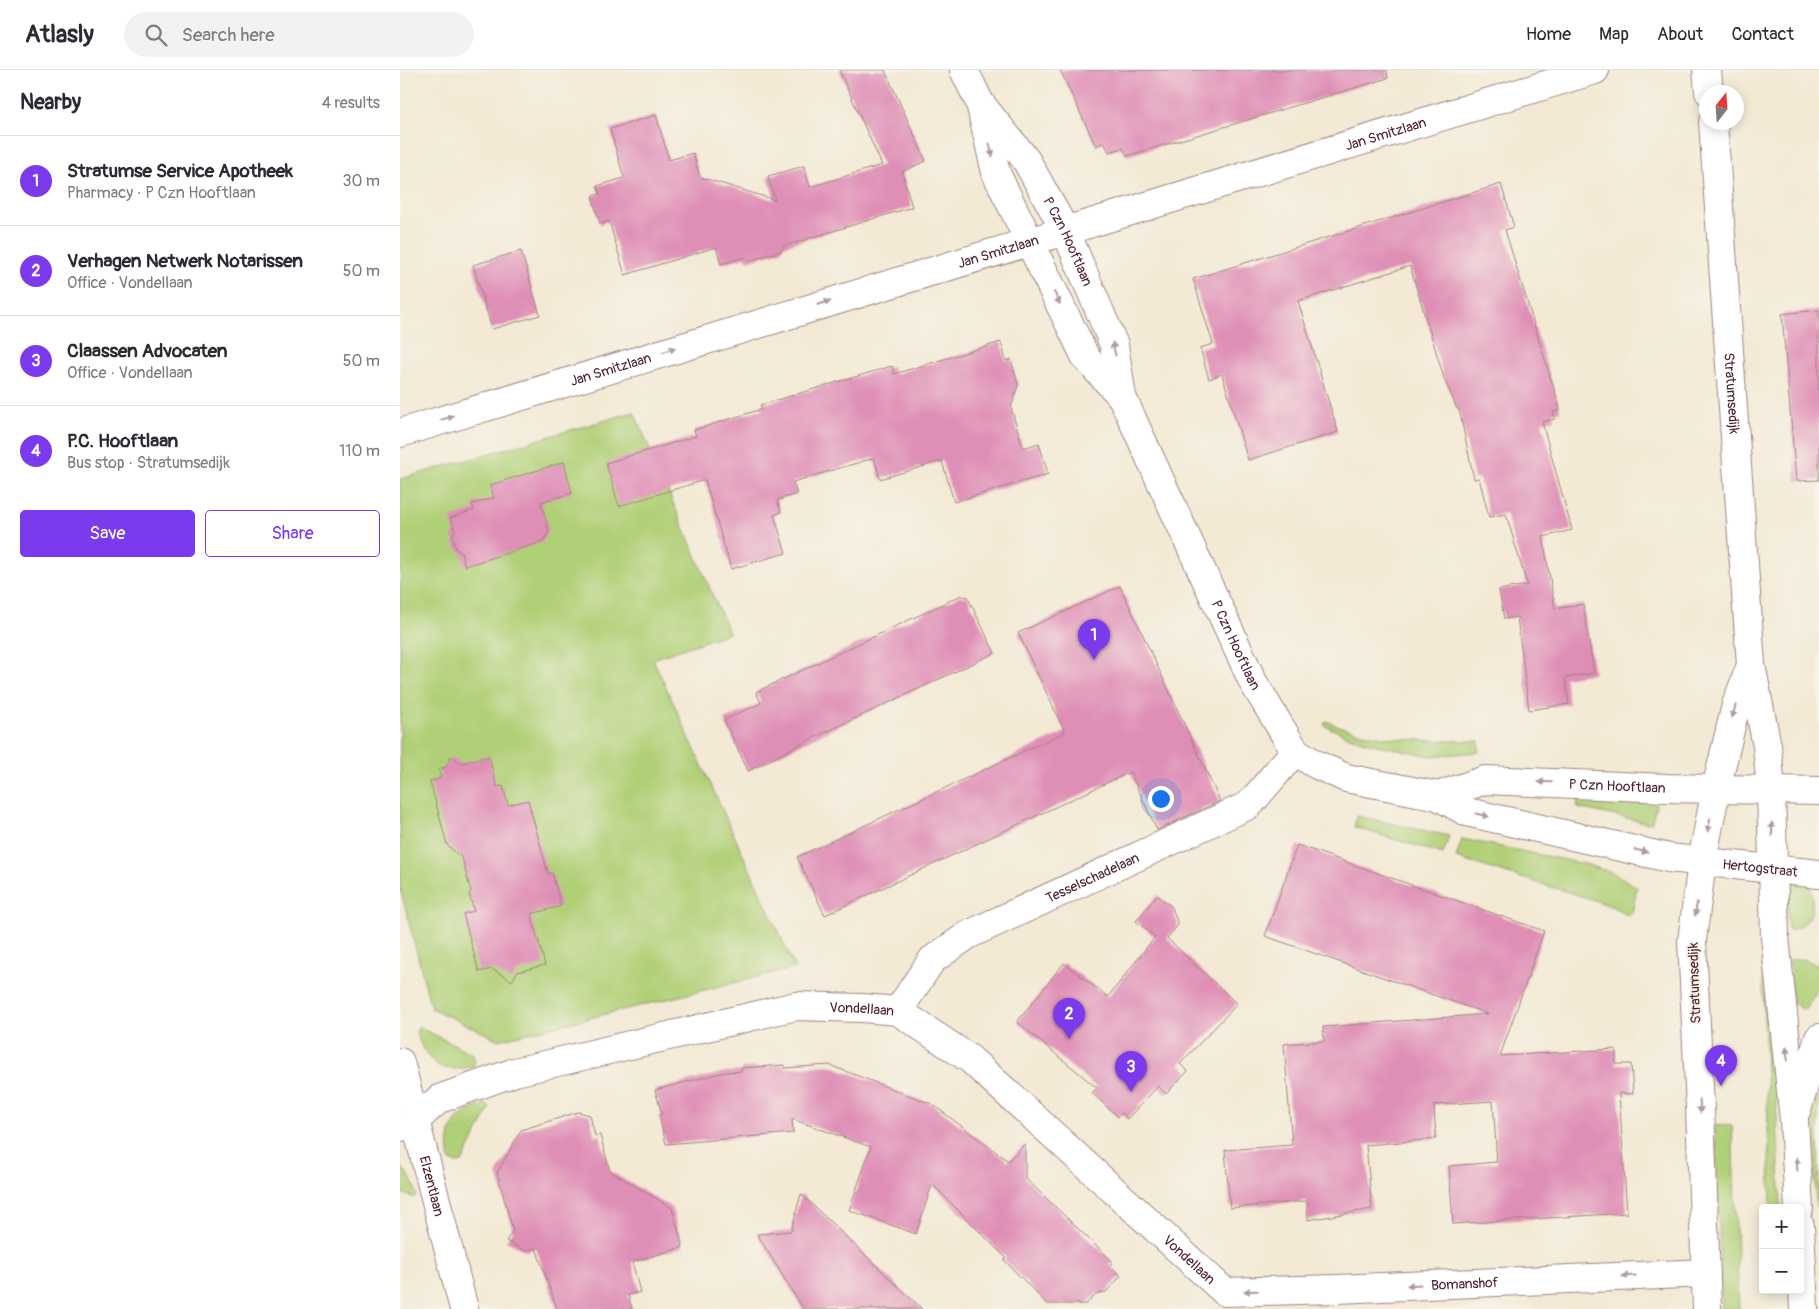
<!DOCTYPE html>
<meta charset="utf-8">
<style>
body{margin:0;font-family:Pangolin,sans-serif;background:#f2f2f3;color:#2b2b33}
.controls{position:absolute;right:15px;bottom:15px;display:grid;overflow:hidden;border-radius:5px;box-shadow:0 2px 12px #0003}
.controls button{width:45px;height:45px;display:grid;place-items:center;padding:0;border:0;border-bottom:1px solid #e1e1e2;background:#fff;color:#2b2b33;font:25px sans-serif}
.compass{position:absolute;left:1299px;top:15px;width:45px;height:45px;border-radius:50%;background:#fff;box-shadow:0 2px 12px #0003;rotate:17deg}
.you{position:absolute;left:760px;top:728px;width:18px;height:18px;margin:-12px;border:4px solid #fff;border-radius:50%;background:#1a73e8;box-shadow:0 0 0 8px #1a73e833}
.badge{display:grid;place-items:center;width:32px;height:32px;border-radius:50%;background:#7c3aed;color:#fff;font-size:16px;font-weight:700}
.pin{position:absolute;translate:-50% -41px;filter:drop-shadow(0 1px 2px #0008)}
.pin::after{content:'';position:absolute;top:26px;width:18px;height:15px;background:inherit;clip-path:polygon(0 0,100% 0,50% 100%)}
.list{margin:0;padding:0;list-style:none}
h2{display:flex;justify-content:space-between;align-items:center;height:65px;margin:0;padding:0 20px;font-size:21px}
h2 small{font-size:16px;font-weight:400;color:#7c7c81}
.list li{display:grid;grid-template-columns:32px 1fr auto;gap:15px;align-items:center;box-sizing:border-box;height:90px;padding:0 20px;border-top:1px solid #e1e1e2}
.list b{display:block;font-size:19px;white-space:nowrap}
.list p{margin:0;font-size:16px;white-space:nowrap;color:#7c7c81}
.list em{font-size:16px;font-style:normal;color:#7c7c81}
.actions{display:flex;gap:10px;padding:15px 20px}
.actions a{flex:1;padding:11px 0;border:1px solid #7c3aed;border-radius:5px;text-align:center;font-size:18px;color:#7c3aed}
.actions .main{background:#7c3aed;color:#fff}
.icon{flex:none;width:28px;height:28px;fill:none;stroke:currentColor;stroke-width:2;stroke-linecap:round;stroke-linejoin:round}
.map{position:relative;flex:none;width:1419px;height:1239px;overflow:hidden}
header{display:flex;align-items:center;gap:30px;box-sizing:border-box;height:70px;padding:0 25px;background:#fff;border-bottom:1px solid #e1e1e2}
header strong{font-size:24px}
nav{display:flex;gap:28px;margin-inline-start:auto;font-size:18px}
.search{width:350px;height:45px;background:#f2f2f3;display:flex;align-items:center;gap:12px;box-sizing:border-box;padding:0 18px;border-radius:28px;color:#7c7c81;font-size:19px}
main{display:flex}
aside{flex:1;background:#fff}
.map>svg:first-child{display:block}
.green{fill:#b0d077;stroke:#7d7851}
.building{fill:#df8eb6}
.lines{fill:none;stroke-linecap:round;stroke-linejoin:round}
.minor-casing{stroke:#9e8480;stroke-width:30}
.minor{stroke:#fff;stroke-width:28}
.oneway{fill:#ae9aa0}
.labels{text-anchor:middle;stroke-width:4;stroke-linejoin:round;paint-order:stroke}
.street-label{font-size:14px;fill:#4a1f2b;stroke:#f7f3e8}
</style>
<header>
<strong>Atlasly</strong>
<div class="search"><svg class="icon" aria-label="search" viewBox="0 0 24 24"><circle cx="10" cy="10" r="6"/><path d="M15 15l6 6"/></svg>Search here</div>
<nav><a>Home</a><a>Map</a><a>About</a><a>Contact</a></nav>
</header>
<main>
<aside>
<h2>Nearby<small>4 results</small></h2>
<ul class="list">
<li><span class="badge">1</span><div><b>Stratumse Service Apotheek</b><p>Pharmacy · P Czn Hooftlaan</p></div><em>30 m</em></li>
<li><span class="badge">2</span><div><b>Verhagen Netwerk Notarissen</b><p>Office · Vondellaan</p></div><em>50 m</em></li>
<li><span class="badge">3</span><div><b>Claassen Advocaten</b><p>Office · Vondellaan</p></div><em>50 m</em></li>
<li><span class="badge">4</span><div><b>P.C. Hooftlaan</b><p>Bus stop · Stratumsedijk</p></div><em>110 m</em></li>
</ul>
<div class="actions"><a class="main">Save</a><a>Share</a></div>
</aside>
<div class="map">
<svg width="1419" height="1239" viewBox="0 0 1419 1239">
<rect width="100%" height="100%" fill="#f7f3e8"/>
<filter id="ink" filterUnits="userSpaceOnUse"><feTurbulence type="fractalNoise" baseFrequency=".02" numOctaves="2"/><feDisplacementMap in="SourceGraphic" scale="10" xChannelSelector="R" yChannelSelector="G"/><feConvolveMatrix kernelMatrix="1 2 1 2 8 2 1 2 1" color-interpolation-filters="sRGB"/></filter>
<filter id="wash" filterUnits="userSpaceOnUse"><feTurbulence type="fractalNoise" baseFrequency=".0096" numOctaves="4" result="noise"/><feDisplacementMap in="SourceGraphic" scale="20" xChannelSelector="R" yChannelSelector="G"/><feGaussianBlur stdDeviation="1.12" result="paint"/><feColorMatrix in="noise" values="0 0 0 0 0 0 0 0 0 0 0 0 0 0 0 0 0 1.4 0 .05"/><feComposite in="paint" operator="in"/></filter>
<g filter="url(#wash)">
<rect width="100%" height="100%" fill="#f3e9d4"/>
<!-- green -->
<path class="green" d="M 234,342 L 329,563 L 253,589 L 395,898 L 99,970 L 31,938 L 0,817 L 0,409 Z
M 926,651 C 977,673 1025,670 1079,671 L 1079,682 L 1031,686 L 972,674 L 952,668 L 924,655 Z
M 1177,725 L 1254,731 L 1256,735 L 1252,751 L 1249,753 L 1178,738 Z
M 957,746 L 1049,766 L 1043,784 L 954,757 Z
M 1062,769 L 1185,794 L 1213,803 L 1237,817 L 1232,843 L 1230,845 L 1228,845 L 1211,836 L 1191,829 L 1056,788 Z
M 1411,812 C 1412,835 1418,851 1391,860 L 1388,859 L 1386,813 Z
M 1402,889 L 1419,895 L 1419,917 L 1405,940 L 1392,933 L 1390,890 Z
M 1368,890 L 1370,893 L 1381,1138 L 1371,1138 L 1362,892 Z
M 19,957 L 73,984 L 75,991 L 73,997 C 64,998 54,1000 45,998 C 30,995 19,974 16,961 Z
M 1419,989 L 1418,1048 L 1419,1137 L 1416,1137 L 1411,1034 Z
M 86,1034 L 90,1038 L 62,1092 L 56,1093 L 50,1091 C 45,1059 53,1044 86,1034 Z
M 1332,1055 L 1339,1239 L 1322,1239 L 1315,1056 Z
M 0,1095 L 9,1106 L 15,1118 L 17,1125 L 14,1128 L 0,1122 Z"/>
<g id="blocks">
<!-- building -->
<path class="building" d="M 439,0 L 485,0 L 526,91 L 502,102 L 512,137 L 384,176 L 381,181 L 348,191 L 345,187 L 321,194 L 316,177 L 225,205 L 209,151 L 200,154 L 192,126 L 200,124 L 197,116 L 224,108 L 210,59 L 256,45 L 269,90 L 293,83 L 300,107 L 375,130 L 368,106 L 404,96 L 410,117 L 482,95 Z
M 660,0 L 987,0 L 988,8 L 727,86 L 723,78 L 709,82 L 704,72 L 696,76 Z
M 1101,114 L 1114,157 L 1105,160 L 1159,335 L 1160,341 L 1153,342 L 1155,349 L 1142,352 L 1172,460 L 1143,467 L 1155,539 L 1183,534 L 1194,603 L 1165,608 L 1169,634 L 1129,640 L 1117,547 L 1104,549 L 1099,520 L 1127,515 L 1106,444 L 1089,447 L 1079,408 L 1074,409 L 1059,339 L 1057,339 L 1044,308 L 1010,196 L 898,231 L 938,362 L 848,390 L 822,304 L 809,309 L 800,278 L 813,274 L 793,209 Z
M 121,181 L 140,245 L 92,259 L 73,195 Z
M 1419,240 L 1419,410 L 1396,411 L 1382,244 Z
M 601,272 L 606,291 L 611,289 L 618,315 L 611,338 L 623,378 L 639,373 L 648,404 L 554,432 L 542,391 L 480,409 L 474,388 L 393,412 L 397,424 L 377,430 L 381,442 L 374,445 L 386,483 L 331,499 L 305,410 L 219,436 L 206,393 L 296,366 L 294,360 L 362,339 L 360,335 L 492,296 L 494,304 Z
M 164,392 L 172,423 L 141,432 L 149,461 L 143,472 L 65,496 L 61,482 L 56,479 L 52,466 L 55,461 L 50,448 L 74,440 L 72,434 L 94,428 L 90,415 Z
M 720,516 L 820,731 L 757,760 L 730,702 L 425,845 L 397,787 L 665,662 L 618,563 Z
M 562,525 L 563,527 L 567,526 L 595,583 L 409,670 L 348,701 L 324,650 L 361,633 L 356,622 Z
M 51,686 L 61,693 L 89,686 L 97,717 L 103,716 L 108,735 L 128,730 L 148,804 L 152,803 L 161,836 L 131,844 L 145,895 L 117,902 L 112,911 L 92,899 L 79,902 L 63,844 L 74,841 L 69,824 L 71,822 L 62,788 L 47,775 L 30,711 L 41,708 L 39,699 L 46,697 Z
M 897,775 L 1144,861 L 1100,986 L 1216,979 L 1216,994 L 1231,994 L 1233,1024 L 1219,1023 L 1227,1143 L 1053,1154 L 1049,1096 L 1097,1092 L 1093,1031 L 1034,1035 L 1036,1069 L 966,1075 L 972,1139 L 908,1150 L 907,1131 L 830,1138 L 825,1080 L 892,1075 L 884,974 L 924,971 L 923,957 L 1088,944 L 865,866 Z
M 757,825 L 772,837 L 778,855 L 767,868 L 837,934 L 780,994 L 788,1001 L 766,1024 L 758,1016 L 727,1049 L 722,1043 L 718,1047 L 692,1023 L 697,1018 L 617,952 L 664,893 L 708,927 L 755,867 L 736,851 Z
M 385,995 L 385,998 L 429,995 L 532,1034 L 608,1091 L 625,1074 L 625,1108 L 713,1192 L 710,1195 L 721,1206 L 706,1222 L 697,1224 L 686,1234 L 647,1234 L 604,1190 L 606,1188 L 532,1114 L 516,1164 L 449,1140 L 471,1077 L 392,1049 L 393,1063 L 266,1074 L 259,1045 L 262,1044 L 255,1020 L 325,1002 L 342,1001 L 341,998 Z
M 178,1042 L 190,1045 L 195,1066 L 200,1065 L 210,1101 L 272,1138 L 283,1177 L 232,1192 L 240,1222 L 228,1225 L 232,1239 L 157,1239 L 136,1178 L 126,1181 L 106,1171 L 113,1161 L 97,1103 L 121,1060 Z
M 401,1124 L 522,1239 L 403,1239 L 357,1164 L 391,1161 Z"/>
</g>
</g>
<g filter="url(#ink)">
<use href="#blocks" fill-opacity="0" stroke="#9e8480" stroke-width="1"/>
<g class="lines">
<!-- minor casing -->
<g class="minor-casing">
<g id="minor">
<path d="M 564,0 L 580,33 L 596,103 L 686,288 L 722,327"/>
<path d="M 1307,0 L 1309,22"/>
<path id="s1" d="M 580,33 L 626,90 L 666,162 L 714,275 L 722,327 L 853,612 L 895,681 L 915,694 L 946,708 L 1038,726 L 1067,742 L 1269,788 L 1419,804"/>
<path id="s2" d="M 1313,52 L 1351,595 L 1367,676 L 1371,720 L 1375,867 L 1394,1050 L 1399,1138"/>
<path id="s3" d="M 0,363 L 1195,0"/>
<path id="s4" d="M 1038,726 L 1085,710 L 1266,718 L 1419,721"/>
<path id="s5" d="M 498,941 L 532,890 L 568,865 L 849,735 L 895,681"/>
<path id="s6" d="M 0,992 L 64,1239"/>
<path d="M 1397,1039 L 1419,968"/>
<path id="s7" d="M 0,1057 L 14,1052 L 39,1029 L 115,1002 L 396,936 L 462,938 L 498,941 L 570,989 L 825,1222 L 937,1219 L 1306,1203"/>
<path d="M 1400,1156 L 1404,1239"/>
<path d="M 1307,1239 L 1300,1038 L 1292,871 L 1302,791 L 1316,719 L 1336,635 L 1351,595"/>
</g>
</g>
<!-- minor -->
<use href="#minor" class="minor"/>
</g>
<!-- one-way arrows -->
<defs><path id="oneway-solid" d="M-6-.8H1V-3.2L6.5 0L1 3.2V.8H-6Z" transform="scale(1.25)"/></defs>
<g class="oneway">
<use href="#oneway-solid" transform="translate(591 80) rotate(77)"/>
<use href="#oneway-solid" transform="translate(657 228) rotate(64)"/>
<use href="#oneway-solid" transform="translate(424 233) rotate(-16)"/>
<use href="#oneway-solid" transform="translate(714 279) rotate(-103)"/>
<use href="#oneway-solid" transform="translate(269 280) rotate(-17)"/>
<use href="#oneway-solid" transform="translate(47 348) rotate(-17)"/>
<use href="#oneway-solid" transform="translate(1334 641) rotate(106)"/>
<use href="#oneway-solid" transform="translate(1145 712) rotate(-178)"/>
<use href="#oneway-solid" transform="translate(1082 745) rotate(13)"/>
<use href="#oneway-solid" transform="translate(1309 755) rotate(101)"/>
<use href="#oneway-solid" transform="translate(1372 759) rotate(-91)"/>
<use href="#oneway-solid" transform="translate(1241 781) rotate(14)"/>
<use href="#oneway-solid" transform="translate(1296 839) rotate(97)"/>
<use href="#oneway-solid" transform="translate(1387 984) rotate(-96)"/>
<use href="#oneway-solid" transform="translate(1300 1036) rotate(87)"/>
<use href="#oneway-solid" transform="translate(1397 1094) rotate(-93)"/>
<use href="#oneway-solid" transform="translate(1229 1206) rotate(177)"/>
<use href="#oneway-solid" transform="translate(1014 1215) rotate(177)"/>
<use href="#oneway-solid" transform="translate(851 1221) rotate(179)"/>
</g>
</g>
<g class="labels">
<!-- street labels -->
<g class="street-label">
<text dy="5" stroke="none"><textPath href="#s3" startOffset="1030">Jan Smitzlaan</textPath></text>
<text dy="5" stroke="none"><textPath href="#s1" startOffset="165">P Czn Hooftlaan</textPath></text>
<text dy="5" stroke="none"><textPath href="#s3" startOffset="625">Jan Smitzlaan</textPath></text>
<text dy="5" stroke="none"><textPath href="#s3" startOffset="220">Jan Smitzlaan</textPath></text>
<text dy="5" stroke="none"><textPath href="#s2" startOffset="272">Stratumsedijk</textPath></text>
<text dy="5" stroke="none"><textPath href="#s1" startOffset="604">P Czn Hooftlaan</textPath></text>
<text dy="5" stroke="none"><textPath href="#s4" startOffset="182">P Czn Hooftlaan</textPath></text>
<text dy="5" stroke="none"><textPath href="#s1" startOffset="1209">Hertogstraat</textPath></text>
<text dy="5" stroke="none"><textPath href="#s5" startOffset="242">Tesselschadelaan</textPath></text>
<text transform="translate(1294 913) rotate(-92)" y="5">Stratumsedijk</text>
<text dy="5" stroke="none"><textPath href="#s7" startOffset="484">Vondellaan</textPath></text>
<text dy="5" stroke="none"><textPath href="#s6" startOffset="128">Elzentlaan</textPath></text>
<text dy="5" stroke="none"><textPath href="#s7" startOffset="904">Vondellaan</textPath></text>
<text dy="5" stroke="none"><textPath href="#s7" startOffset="1192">Bomanshof</textPath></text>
</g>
</g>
</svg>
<div class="controls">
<button>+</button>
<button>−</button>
</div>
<svg class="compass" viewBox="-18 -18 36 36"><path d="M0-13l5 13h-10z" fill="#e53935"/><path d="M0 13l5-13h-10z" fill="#7c7c81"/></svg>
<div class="you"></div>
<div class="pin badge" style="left:694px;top:590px">1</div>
<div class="pin badge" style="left:669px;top:969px">2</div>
<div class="pin badge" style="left:731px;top:1022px">3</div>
<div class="pin badge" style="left:1321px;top:1016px">4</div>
</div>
</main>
